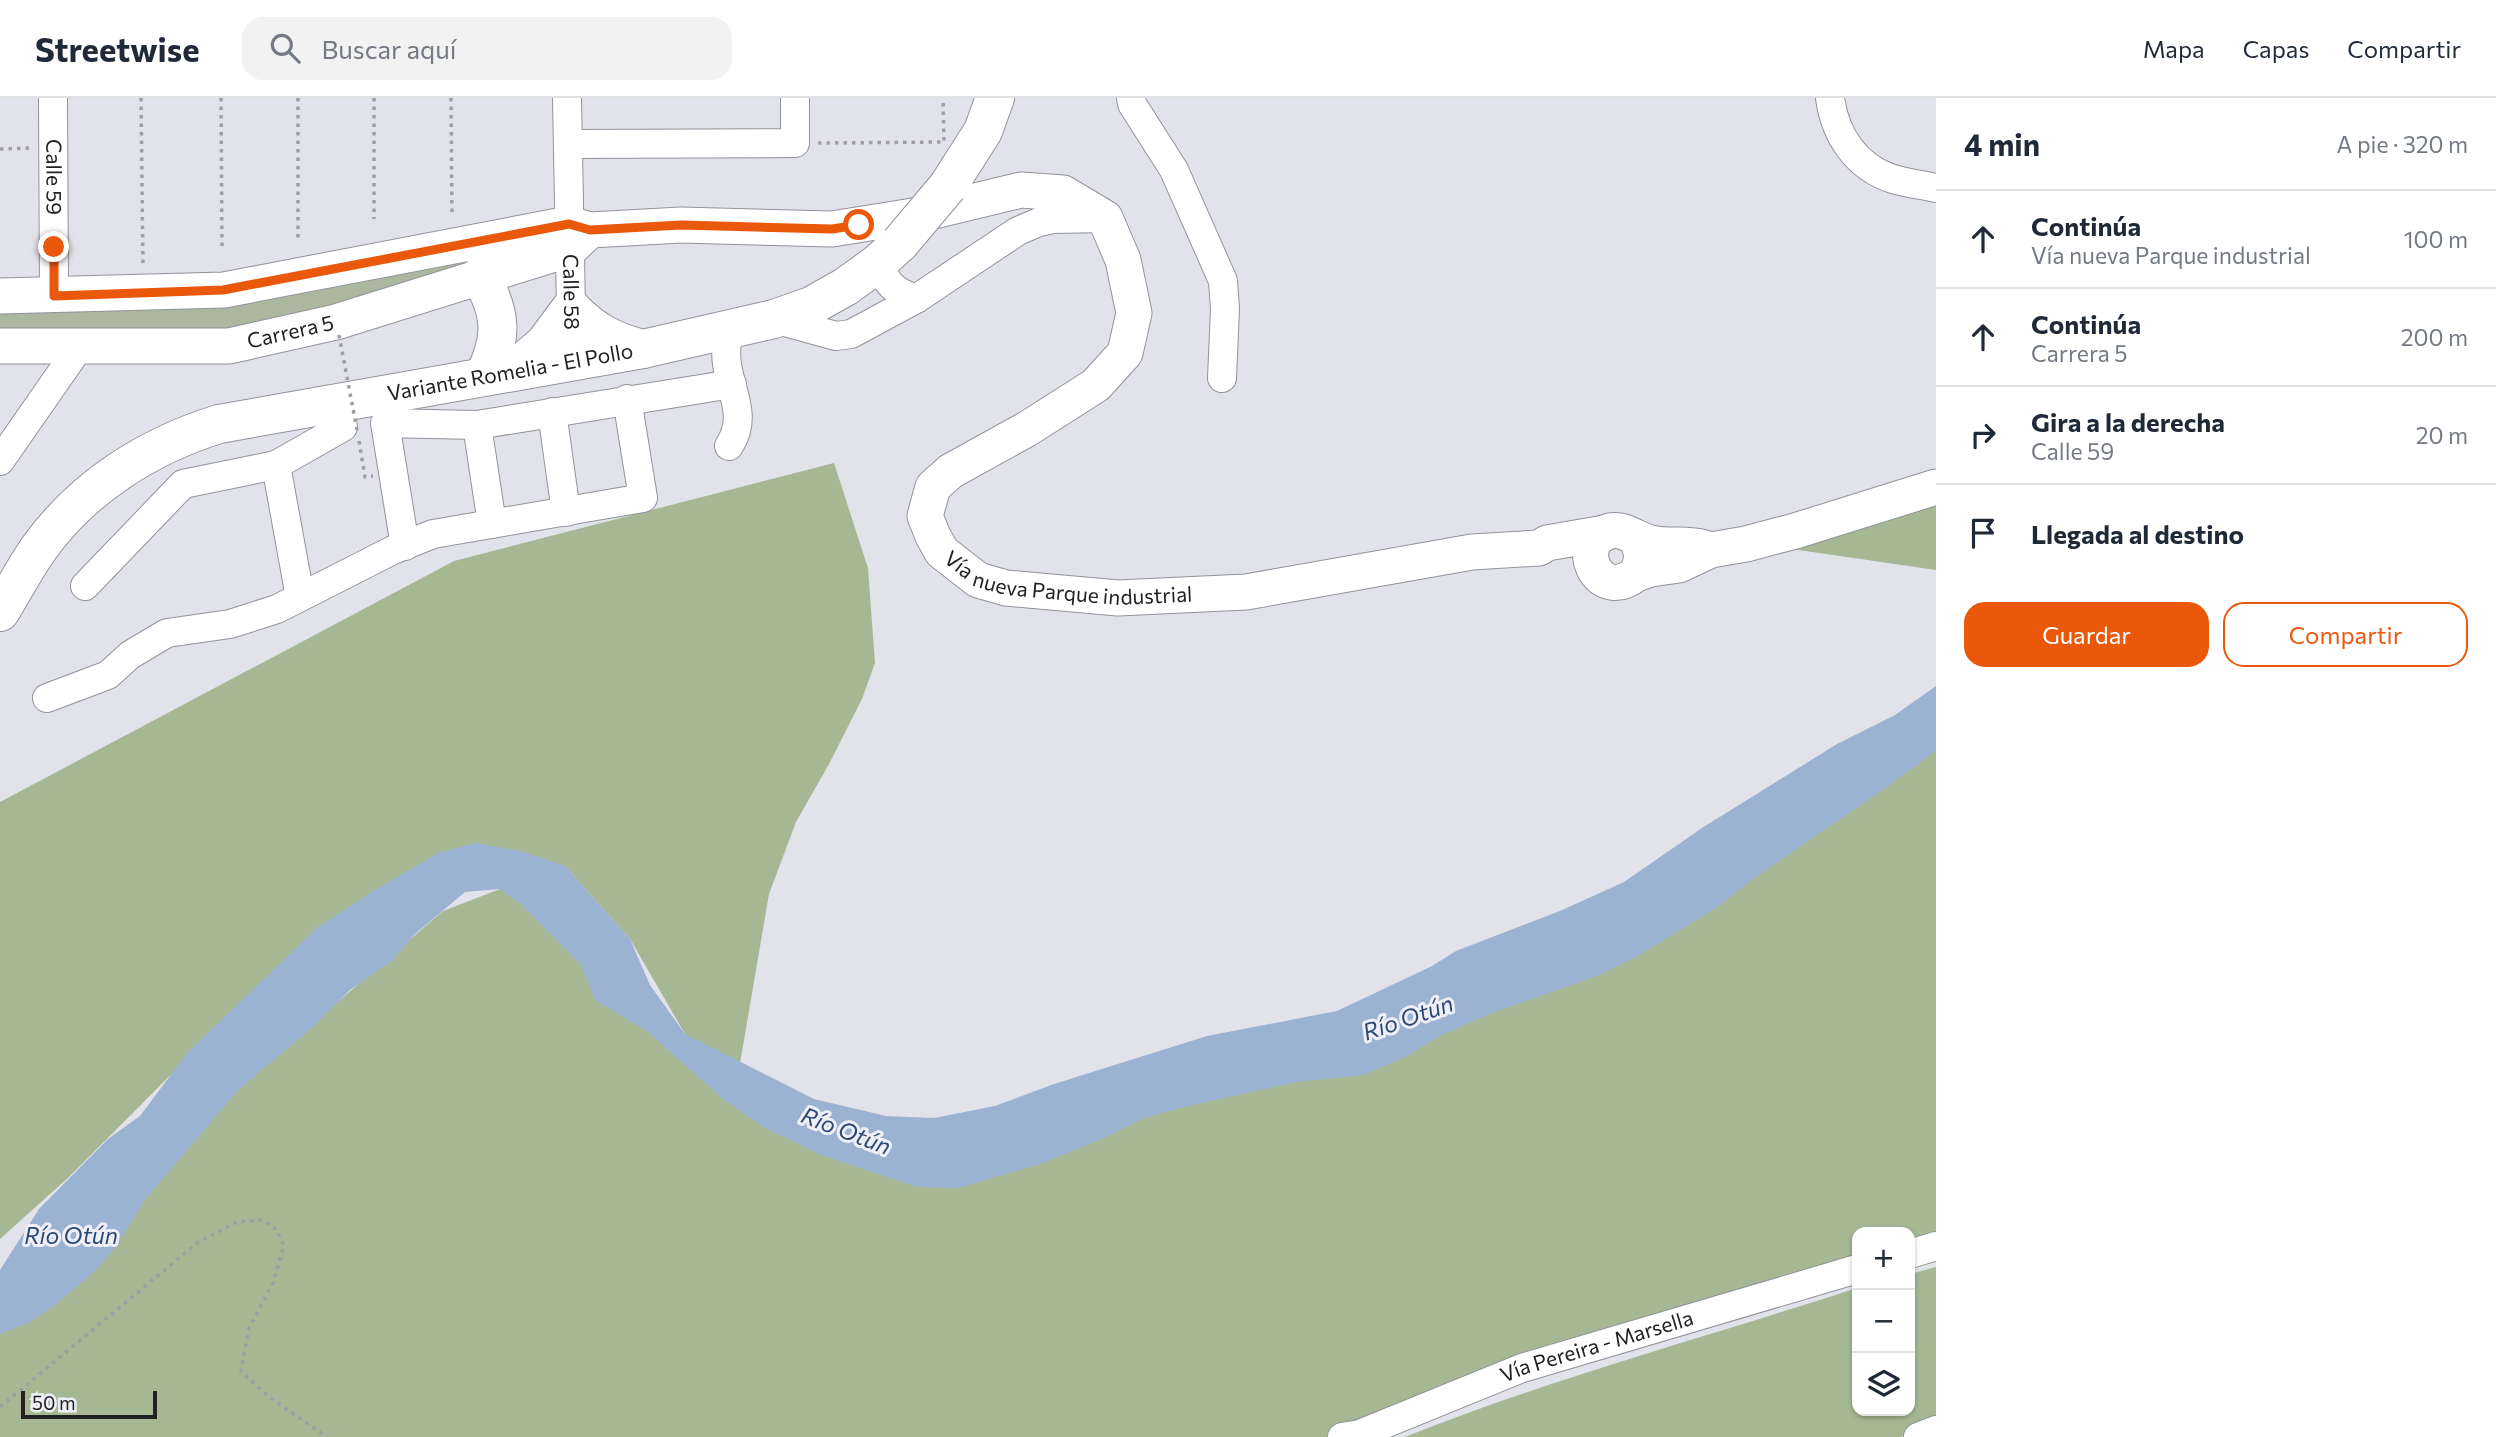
<!DOCTYPE html>
<html lang="es">
<meta charset="utf-8">
<style>
body{margin:0;font-family:Commissioner,sans-serif;background:#f2f2f3;color:#1f2937}
.controls{position:absolute;right:21px;bottom:21px;display:grid;overflow:hidden;border-radius:14px;box-shadow:0 2px 5px #0004}
.controls button{width:63px;height:63px;display:grid;place-items:center;padding:0;border:0;border-bottom:2px solid #e0e1e3;background:#fff;color:#1f2937;font:35px sans-serif}
.scale{position:absolute;left:21px;bottom:18px;width:136px;box-sizing:border-box;padding-left:7px;border:4px solid #222225;border-top:0;font-size:19px;line-height:24px;white-space:nowrap;color:#222225;-webkit-text-stroke:5px #efeff8;paint-order:stroke}
.stop{position:absolute;width:21px;height:21px;margin:-16px;border:5px solid #ea580c;border-radius:50%;background:#fff}
.stop.end{background:#ea580c;border-color:#fff;box-shadow:0 2px 7px #0008}
.list{margin:0;padding:0;list-style:none}
h2{display:flex;justify-content:space-between;align-items:center;height:91px;margin:0;padding:0 28px;font-size:30px}
h2 small{font-size:23px;font-weight:400;color:#747a83}
.list li{display:grid;grid-template-columns:46px 1fr auto;gap:21px;align-items:center;box-sizing:border-box;height:98px;padding:0 28px;border-top:2px solid #e0e1e3}
.list b{display:block;font-size:26px;white-space:nowrap}
.list p{margin:0;font-size:23px;white-space:nowrap;color:#747a83}
.list em{font-size:23px;font-style:normal;color:#747a83}
.actions{display:flex;gap:14px;padding:21px 28px}
.actions a{flex:1;padding:16px 0;border:2px solid #ea580c;border-radius:21px;text-align:center;font-size:24px;color:#ea580c}
.actions .main{background:#ea580c;color:#fff}
.icon{flex:none;width:38px;height:38px;fill:none;stroke:currentColor;stroke-width:2;stroke-linecap:round;stroke-linejoin:round}
.map{position:relative;flex:none;width:1936px;height:1339px;overflow:hidden}
header{display:flex;align-items:center;gap:42px;box-sizing:border-box;height:98px;padding:0 35px;background:#fff;border-bottom:2px solid #e0e1e3}
header strong{font-size:33px}
nav{display:flex;gap:38px;margin-inline-start:auto;font-size:24px}
.search{width:490px;height:63px;background:#f2f2f3;display:flex;align-items:center;gap:18px;box-sizing:border-box;padding:0 24px;border-radius:21px;color:#747a83;font-size:26px}
main{display:flex}
aside{flex:1;background:#fff}
.map>svg:first-child{display:block}
.green{fill:#abb79f}
.forest{fill:#a6b893}
.water{fill:#9bb2d3}
.lines{fill:none;stroke-linecap:round;stroke-linejoin:round}
.minor-casing{stroke:#92939a;stroke-width:30}
.major-casing{stroke:#92939a;stroke-width:37}
.highway-casing{stroke:#92939a;stroke-width:40}
.path{stroke:#9e9ea4;stroke-width:3.5;stroke-dasharray:3.5 5;stroke-linecap:butt}
.minor{stroke:#fff;stroke-width:28}
.major{stroke:#fff;stroke-width:35}
.highway{stroke:#fff;stroke-width:38}
.highway-bridge-casing{stroke:#92939a;stroke-width:40;stroke-linecap:butt}
.path-bridge{stroke:#9e9ea4;stroke-width:3.5;stroke-dasharray:3.5 5;stroke-linecap:butt}
.highway-bridge{stroke:#fff;stroke-width:38}
.route{stroke:#ea580c;stroke-width:9}
.labels{text-anchor:middle;stroke-width:6;stroke-linejoin:round;paint-order:stroke}
.street-label{font-size:21px;fill:#222225;stroke:#efeff8}
.water-label{font-size:23px;font-style:italic;fill:#2a4976;stroke:#efeff8}
</style>
<header>
<strong>Streetwise</strong>
<div class="search"><svg class="icon" aria-label="search" viewBox="0 0 24 24"><circle cx="10" cy="10" r="6"/><path d="M15 15l6 6"/></svg>Buscar aquí</div>
<nav><a>Mapa</a><a>Capas</a><a>Compartir</a></nav>
</header>
<main>
<div class="map">
<svg width="1936" height="1339" viewBox="0 0 1936 1339">
<rect width="100%" height="100%" fill="#e2e2ea"/>
<!-- green -->
<path class="green" d="M 569,126 L 336,224 L 0,248 L 0,198 L 224,192 Z"/>
<!-- forest -->
<path class="forest" d="M 834,365 L 868,470 L 875,565 L 862,601 L 829,666 L 796,724 L 769,796 L 737,983 L 685,936 L 630,841 L 565,768 L 318,829 L 70,1078 L 0,1141 L 0,704 L 454,463 Z
M 1936,392 L 1936,472 L 1765,447 Z
M 1936,631 L 1936,1148 L 1910,1157 L 1910,1134 L 1857,1134 L 1857,1174 L 1342,1339 L 0,1339 L 0,1204 L 76,1130 L 443,813 L 500,791 L 579,831 L 668,952 L 900,1080 L 1316,950 Z
M 1936,1169 L 1936,1328 L 1900,1339 L 1405,1339 C 1552,1280 1707,1239 1857,1190 L 1857,1313 L 1910,1313 L 1910,1176 Z"/>
<!-- water -->
<path class="water" d="M 1936,588 L 1936,653 L 1884,691 L 1753,781 L 1716,810 L 1636,859 L 1597,878 L 1495,914 L 1441,937 L 1409,957 L 1364,977 L 1297,984 L 1188,1008 L 1144,1020 L 1102,1041 L 1043,1065 L 958,1090 L 917,1089 L 821,1057 L 763,1029 L 723,1001 L 647,933 L 595,902 L 581,867 L 522,807 L 500,791 L 465,794 L 414,837 L 392,863 L 350,892 L 312,930 L 238,992 L 144,1103 L 116,1149 L 94,1174 L 54,1208 L 28,1225 L 0,1236 L 0,1172 L 39,1111 L 108,1041 L 140,1018 L 188,954 L 318,829 L 375,792 L 438,755 L 476,745 L 520,753 L 565,768 L 630,841 L 650,887 L 685,936 L 814,1001 L 886,1018 L 934,1020 L 995,1008 L 1051,987 L 1207,938 L 1337,913 L 1432,868 L 1456,853 L 1560,813 L 1624,784 L 1702,730 L 1837,646 L 1895,617 Z"/>
<g class="lines">
<!-- minor casing -->
<g class="minor-casing">
<g id="minor">
<path id="s1" d="M 53,0 L 54,198"/>
<path id="s2" d="M 567,0 L 572,264"/>
<path d="M 1131,0 L 1132,6 L 1174,72 L 1223,183 L 1225,211 L 1222,280"/>
<path d="M 1830,0 C 1835,37 1856,69 1893,81 C 1907,85 1922,87 1936,90"/>
<path d="M 568,46 L 795,45 L 795,0"/>
<path d="M 877,166 C 889,187 893,193 916,201"/>
<path d="M 774,221 L 836,238 L 851,236 L 916,201 L 1018,133 L 1039,124 L 1053,121 L 1105,120"/>
<path d="M 728,232 C 727,243 725,255 727,266 C 731,296 748,319 729,348"/>
<path d="M 552,314 L 566,414"/>
<path d="M 477,327 L 492,426"/>
<path d="M 0,363 L 80,248"/>
<path d="M 405,448 L 385,325 L 477,327 L 732,286"/>
<path d="M 85,488 L 183,386 L 276,367"/>
<path d="M 300,499 L 276,367 L 343,329 L 339,305"/>
<path d="M 47,600 L 108,577 L 130,557 L 167,535 L 230,526 L 277,511 L 393,452 L 433,436 L 643,400 L 627,301"/>
<path d="M 1910,1156 L 1936,1148"/>
<path id="s3" d="M 1342,1339 L 1360,1336 L 1522,1270 L 1857,1171"/>
<path d="M 1918,1339 L 1936,1332"/>
</g>
</g>
<!-- major casing -->
<g class="major-casing">
<g id="major">
<path id="s4" d="M 0,198 L 224,192 L 569,126 L 590,132 L 681,127 L 832,131 L 913,118 L 1021,92 L 1063,95 L 1105,120 L 1123,162 L 1134,215 L 1125,255 L 1096,287 L 1027,331 L 951,373 L 933,389 L 925,418 L 933,438 L 942,454 L 978,482 L 1006,490 L 1118,500 L 1246,494 L 1472,454 L 1539,450 L 1547,445 L 1605,435"/>
<path id="s5" d="M 0,248 L 229,248 L 336,224 L 570,151 L 590,132"/>
<path d="M 1634,439 C 1643,451 1644,462 1636,476 C 1597,507 1571,443 1610,433 C 1625,430 1637,442 1651,445 C 1669,449 1687,445 1705,450"/>
<path d="M 1636,476 L 1651,471 L 1679,467 L 1711,452 L 1746,446 L 1795,433 L 1936,389"/>
</g>
</g>
<!-- highway casing -->
<g class="highway-casing">
<g id="highway">
<path d="M 948,88 L 983,33 L 995,0"/>
<path d="M 480,178 C 502,215 503,240 484,278"/>
<path d="M 512,274 L 545,245 L 571,210 C 592,232 613,244 643,251"/>
<path id="s6" d="M 0,514 C 13,493 25,470 39,450 C 83,389 148,348 219,326 L 643,251 L 774,221 L 811,208 L 845,189 L 877,166 L 900,145"/>
</g>
</g>
<!-- path -->
<path class="path" d="M 141,0 L 143,169
M 221,0 L 222,150
M 298,0 L 298,142
M 374,0 L 374,121
M 451,0 L 452,116
M 818,45 L 944,44 L 943,0
M 0,51 L 30,50
M 359,343 L 365,379 L 373,378
M 0,1309 L 197,1145 L 237,1124 L 262,1122 L 277,1132 L 284,1148 L 273,1185 L 249,1230 L 241,1273 L 269,1299 L 327,1339"/>
<!-- minor -->
<use href="#minor" class="minor"/>
<!-- major -->
<use href="#major" class="major"/>
<!-- highway -->
<use href="#highway" class="highway"/>
<!-- highway-bridge casing -->
<g class="highway-bridge-casing">
<path id="highway-bridge" d="M 900,145 L 948,88"/>
</g>
<!-- path-bridge -->
<path class="path-bridge" d="M 339,237 L 358,337"/>
<!-- highway-bridge -->
<use href="#highway-bridge" class="highway-bridge"/>
</g>
<g class="lines">
<!-- route -->
<path class="route" d="M 54,149 L 54,198 L 223,192 L 569,126 L 590,132 L 681,127 L 832,131 L 859,127"/>
</g>
<g class="labels">
<!-- street labels -->
<g class="street-label">
<text dy="7" stroke="none"><textPath href="#s1" startOffset="79">Calle 59</textPath></text>
<text dy="7" stroke="none"><textPath href="#s2" startOffset="194">Calle 58</textPath></text>
<text dy="7" stroke="none"><textPath href="#s5" startOffset="292">Carrera 5</textPath></text>
<text dy="7" stroke="none"><textPath href="#s6" startOffset="593">Variante Romelia - El Pollo</textPath></text>
<text dy="7" stroke="none"><textPath href="#s4" startOffset="1704">Vía nueva Parque industrial</textPath></text>
<text dy="7" stroke="none"><textPath href="#s3" startOffset="271">Vía Pereira - Marsella</textPath></text>
</g>
<!-- water labels -->
<g class="water-label">
<text transform="translate(1408 920) rotate(-19)" y="8">Río Otún</text>
<text transform="translate(846 1033) rotate(21)" y="8">Río Otún</text>
<text x="71" y="1146">Río Otún</text>
</g>
</g>
</svg>
<div class="controls">
<button>+</button>
<button>−</button>
<button><svg class="icon" aria-label="layers" viewBox="0 0 24 24"><path d="M12 4l9 5-9 5-9-5zM3 14l9 5 9-5"/></svg></button>
</div>
<div class="scale">50 m</div>
<div class="stop" style="left:859px;top:127px"></div>
<div class="stop end" style="left:54px;top:149px"></div>
</div>
<aside>
<h2>4 min<small>A pie · 320 m</small></h2>
<ul class="list">
<li><svg class="icon" aria-label="ahead" viewBox="0 0 24 24"><path d="M12 20V5M6 11l6-6 6 6"/></svg><div><b>Continúa</b><p>Vía nueva Parque industrial</p></div><em>100 m</em></li>
<li><svg class="icon" aria-label="ahead" viewBox="0 0 24 24"><path d="M12 20V5M6 11l6-6 6 6"/></svg><div><b>Continúa</b><p>Carrera 5</p></div><em>200 m</em></li>
<li><svg class="icon" aria-label="right" viewBox="0 0 24 24"><path d="M7 20v-9h11M14 6l5 5-5 5"/></svg><div><b>Gira a la derecha</b><p>Calle 59</p></div><em>20 m</em></li>
<li><svg class="icon" aria-label="arrive" viewBox="0 0 24 24"><path d="M6 21V4h12l-3 4 3 4H6"/></svg><div><b>Llegada al destino</b></div></li>
</ul>
<div class="actions"><a class="main">Guardar</a><a>Compartir</a></div>
</aside>
</main>
